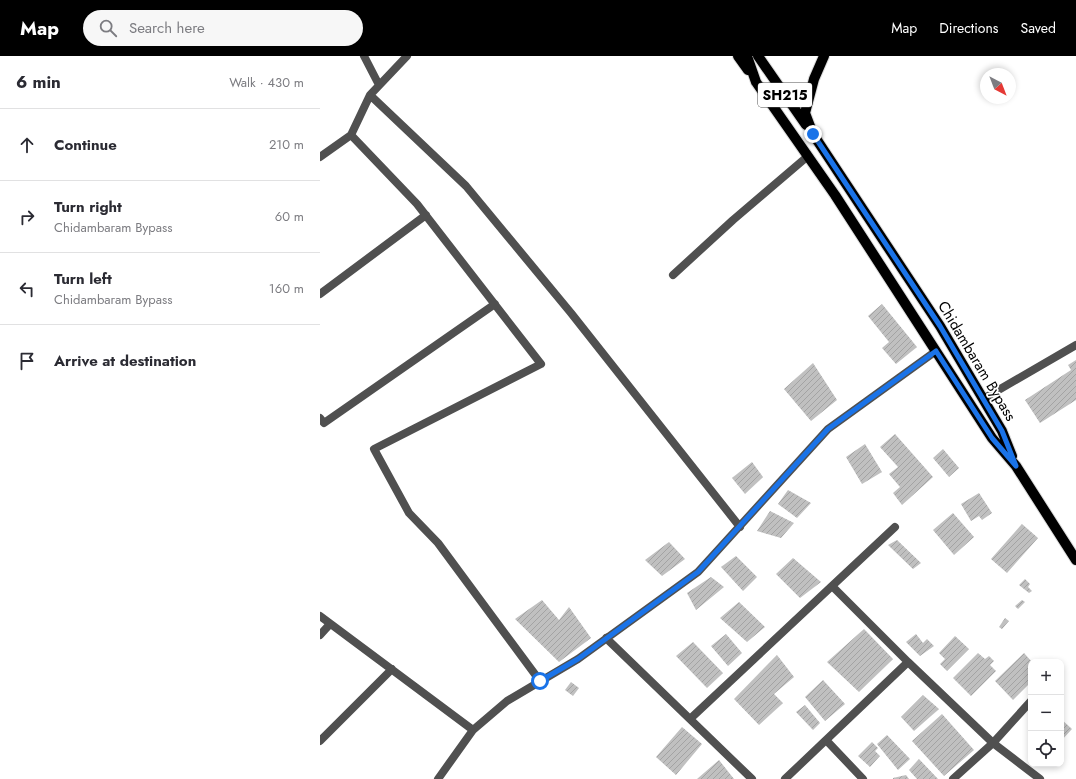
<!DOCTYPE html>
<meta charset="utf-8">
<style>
body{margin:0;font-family:Jost,sans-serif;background:#f7f7f7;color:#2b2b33}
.controls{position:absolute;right:12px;bottom:12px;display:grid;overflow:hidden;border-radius:8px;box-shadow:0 2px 6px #0003}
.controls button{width:36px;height:36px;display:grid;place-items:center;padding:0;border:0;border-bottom:1px solid #e1e1e2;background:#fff;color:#2b2b33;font:20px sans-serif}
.compass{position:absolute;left:660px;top:12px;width:36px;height:36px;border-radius:50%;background:#fff;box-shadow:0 2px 6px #0003;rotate:138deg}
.stop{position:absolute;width:12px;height:12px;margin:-9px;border:3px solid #1a73e8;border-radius:50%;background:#fff}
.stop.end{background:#1a73e8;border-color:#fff;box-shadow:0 1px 4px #0008}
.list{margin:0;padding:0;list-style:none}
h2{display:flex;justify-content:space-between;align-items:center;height:52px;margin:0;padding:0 16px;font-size:17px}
h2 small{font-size:13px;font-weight:400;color:#7c7c81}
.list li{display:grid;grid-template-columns:26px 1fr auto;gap:12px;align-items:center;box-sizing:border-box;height:72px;padding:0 16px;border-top:1px solid #e1e1e2}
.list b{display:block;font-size:15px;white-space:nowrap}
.list p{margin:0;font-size:13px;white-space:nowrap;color:#7c7c81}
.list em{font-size:13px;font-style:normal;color:#7c7c81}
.icon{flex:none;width:22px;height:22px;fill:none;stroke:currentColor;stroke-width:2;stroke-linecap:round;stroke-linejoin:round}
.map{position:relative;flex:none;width:756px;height:723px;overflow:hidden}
header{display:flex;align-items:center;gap:24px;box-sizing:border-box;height:56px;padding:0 20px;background:#000;color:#fff}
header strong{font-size:19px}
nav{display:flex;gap:22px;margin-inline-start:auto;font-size:14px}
.search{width:280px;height:36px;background:#f7f7f7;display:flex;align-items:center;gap:10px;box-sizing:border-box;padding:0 14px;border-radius:22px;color:#7c7c81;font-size:15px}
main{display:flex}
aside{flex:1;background:#fff}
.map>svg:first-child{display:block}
.building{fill:url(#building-hatch)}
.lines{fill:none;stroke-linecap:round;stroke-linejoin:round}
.primary-casing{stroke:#dbdbdb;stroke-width:12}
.minor{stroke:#505050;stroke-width:8}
.primary{stroke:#000;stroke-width:10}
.route{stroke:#1a73e8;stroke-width:5}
.labels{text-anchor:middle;stroke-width:3.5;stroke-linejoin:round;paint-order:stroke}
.shield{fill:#fff;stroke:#4c4c4c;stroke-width:1}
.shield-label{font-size:14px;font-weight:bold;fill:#000}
.street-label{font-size:15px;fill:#000;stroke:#fff}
</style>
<header>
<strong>Map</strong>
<div class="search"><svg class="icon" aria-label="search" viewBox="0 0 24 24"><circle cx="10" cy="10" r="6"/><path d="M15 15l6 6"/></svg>Search here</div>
<nav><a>Map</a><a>Directions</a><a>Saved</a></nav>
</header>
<main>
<aside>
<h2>6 min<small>Walk · 430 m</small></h2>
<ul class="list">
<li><svg class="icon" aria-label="ahead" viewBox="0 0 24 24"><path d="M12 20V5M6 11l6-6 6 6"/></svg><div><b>Continue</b></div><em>210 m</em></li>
<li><svg class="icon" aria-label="right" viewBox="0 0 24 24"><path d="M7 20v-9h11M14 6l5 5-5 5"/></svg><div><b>Turn right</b><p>Chidambaram Bypass</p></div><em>60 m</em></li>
<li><svg class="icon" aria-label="left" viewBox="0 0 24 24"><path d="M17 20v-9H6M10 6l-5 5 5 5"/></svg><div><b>Turn left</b><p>Chidambaram Bypass</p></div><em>160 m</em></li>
<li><svg class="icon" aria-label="arrive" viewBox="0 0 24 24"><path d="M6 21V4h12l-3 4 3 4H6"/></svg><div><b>Arrive at destination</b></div></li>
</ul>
</aside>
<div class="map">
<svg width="756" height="723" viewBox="0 0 756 723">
<defs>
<pattern id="building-hatch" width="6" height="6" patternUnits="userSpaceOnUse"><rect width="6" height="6" fill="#c0c0c0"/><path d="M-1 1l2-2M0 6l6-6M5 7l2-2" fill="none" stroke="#a3a3a3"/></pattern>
</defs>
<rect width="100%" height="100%" fill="#fff"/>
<!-- building -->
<path class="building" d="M 562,248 L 597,291 L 576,308 L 562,292 L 569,286 L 548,260 Z
M 756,304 L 756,344 L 720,367 L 705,344 L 751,314 L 748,309 Z
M 493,307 L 517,344 L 491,365 L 464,333 Z
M 575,378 L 613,421 L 582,449 L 573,437 L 580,431 L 569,418 L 578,411 L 560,391 Z
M 545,388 L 562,416 L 542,428 L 526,401 Z
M 623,393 L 639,412 L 629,421 L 613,402 Z
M 432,406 L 443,421 L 425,438 L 412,422 Z
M 468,434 L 491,447 L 477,462 L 458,448 Z
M 659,437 L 672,457 L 662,464 L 659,460 L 651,465 L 641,448 Z
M 450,455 L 474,467 L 461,482 L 437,475 Z
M 633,457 L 654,481 L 634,499 L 613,474 Z
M 702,468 L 718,482 L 687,517 L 671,503 Z
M 577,484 L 601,507 L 593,513 L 568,489 Z
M 349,486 L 365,503 L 342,520 L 325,504 Z
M 416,500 L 437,521 L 423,535 L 401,511 Z
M 473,502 L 501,526 L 480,542 L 456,518 Z
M 391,521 L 404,531 L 376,554 L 367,537 Z
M 705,523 L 710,528 L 708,531 L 712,535 L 709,537 L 699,529 Z
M 222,544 L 239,564 L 249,551 L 271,582 L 239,606 L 195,563 Z
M 702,544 L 705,546 L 698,553 L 695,550 Z
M 419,546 L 445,571 L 427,586 L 400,562 Z
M 685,562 L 689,565 L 682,573 L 679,571 Z
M 544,573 L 573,603 L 539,636 L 507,606 Z
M 406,578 L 422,597 L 408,610 L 391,590 Z
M 596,578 L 603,587 L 607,583 L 614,590 L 600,600 L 586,586 Z
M 635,580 L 649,593 L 627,615 L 620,608 L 625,603 L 619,597 Z
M 373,586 L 403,617 L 387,632 L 356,600 Z
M 658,597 L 665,603 L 669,600 L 674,605 L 670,609 L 676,615 L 651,640 L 633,622 Z
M 704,597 L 712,606 L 711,626 L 693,644 L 675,625 Z
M 457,599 L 474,621 L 454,638 L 463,647 L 439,669 L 414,643 Z
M 503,624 L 525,648 L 505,665 L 485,641 Z
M 251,626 L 259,632 L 253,640 L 245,634 Z
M 603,639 L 619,653 L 594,675 L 581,661 Z
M 485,649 L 500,667 L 493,674 L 476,656 Z
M 622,658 L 654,694 L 624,720 L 592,685 Z
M 741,663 L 752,673 L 741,685 Z
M 362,671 L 382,688 L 356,719 L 336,701 Z
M 567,679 L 590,703 L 578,714 L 557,688 Z
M 552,686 L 558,692 L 555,695 L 560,700 L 550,711 L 538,700 Z
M 599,703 L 618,723 L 597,723 L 589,714 Z
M 399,704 L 414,723 L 377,723 Z
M 586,719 L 589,723 L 573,723 L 573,722 Z"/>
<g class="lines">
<!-- primary casing -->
<g class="primary-casing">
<path id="primary" d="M 418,0 L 428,14
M 427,0 L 436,26 L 515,139 L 672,382 L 696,410 L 756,504
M 438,0 L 486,69
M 504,0 L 494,23 L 485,57 L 493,78 L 620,270 L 682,375 L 692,400"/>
</g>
<!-- minor -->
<path class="minor" d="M 44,0 L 59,29
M 50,39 L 146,130 L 251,257 L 420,471
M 31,79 L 97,148 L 221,308 L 54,393 L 89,457 L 118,487 L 220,625
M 0,101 L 31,79 L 50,39 L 87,0
M 353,219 L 413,164 L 488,100
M 0,238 L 106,159
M 663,343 L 756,289
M 0,362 L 4,367 L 175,248
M 512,530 L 588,606
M 0,560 L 153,674
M 0,579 L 10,568
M 286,582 L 432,723
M 370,663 L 575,471
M 506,684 L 543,723
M 0,685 L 72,613
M 118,723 L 153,674 L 187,645 L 258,603 L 378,516 L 508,373 L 616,295
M 465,723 L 588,606 L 673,687 L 720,723
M 633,723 L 673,687 L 711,645"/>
<!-- primary -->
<use href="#primary" class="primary"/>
</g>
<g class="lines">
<!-- route -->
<path class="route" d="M 220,625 L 258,603 L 378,516 L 508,373 L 616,295 L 672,382 L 696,410 L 682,375 L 620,270 L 493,78"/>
</g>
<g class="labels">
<!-- shield labels -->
<rect class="shield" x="438" y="27" width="54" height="24" rx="3"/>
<g class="shield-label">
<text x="465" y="44">SH215</text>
</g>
<!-- street labels -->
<g class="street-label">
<text transform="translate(657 305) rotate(59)" y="5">Chidambaram Bypass</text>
</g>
</g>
</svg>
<div class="controls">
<button>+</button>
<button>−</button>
<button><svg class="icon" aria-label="locate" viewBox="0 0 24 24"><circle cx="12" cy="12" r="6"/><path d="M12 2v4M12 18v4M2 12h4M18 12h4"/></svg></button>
</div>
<svg class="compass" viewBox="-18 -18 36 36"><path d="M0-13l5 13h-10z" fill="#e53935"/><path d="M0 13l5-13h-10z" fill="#7c7c81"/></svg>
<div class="stop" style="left:220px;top:625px"></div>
<div class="stop end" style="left:493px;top:78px"></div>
</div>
</main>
